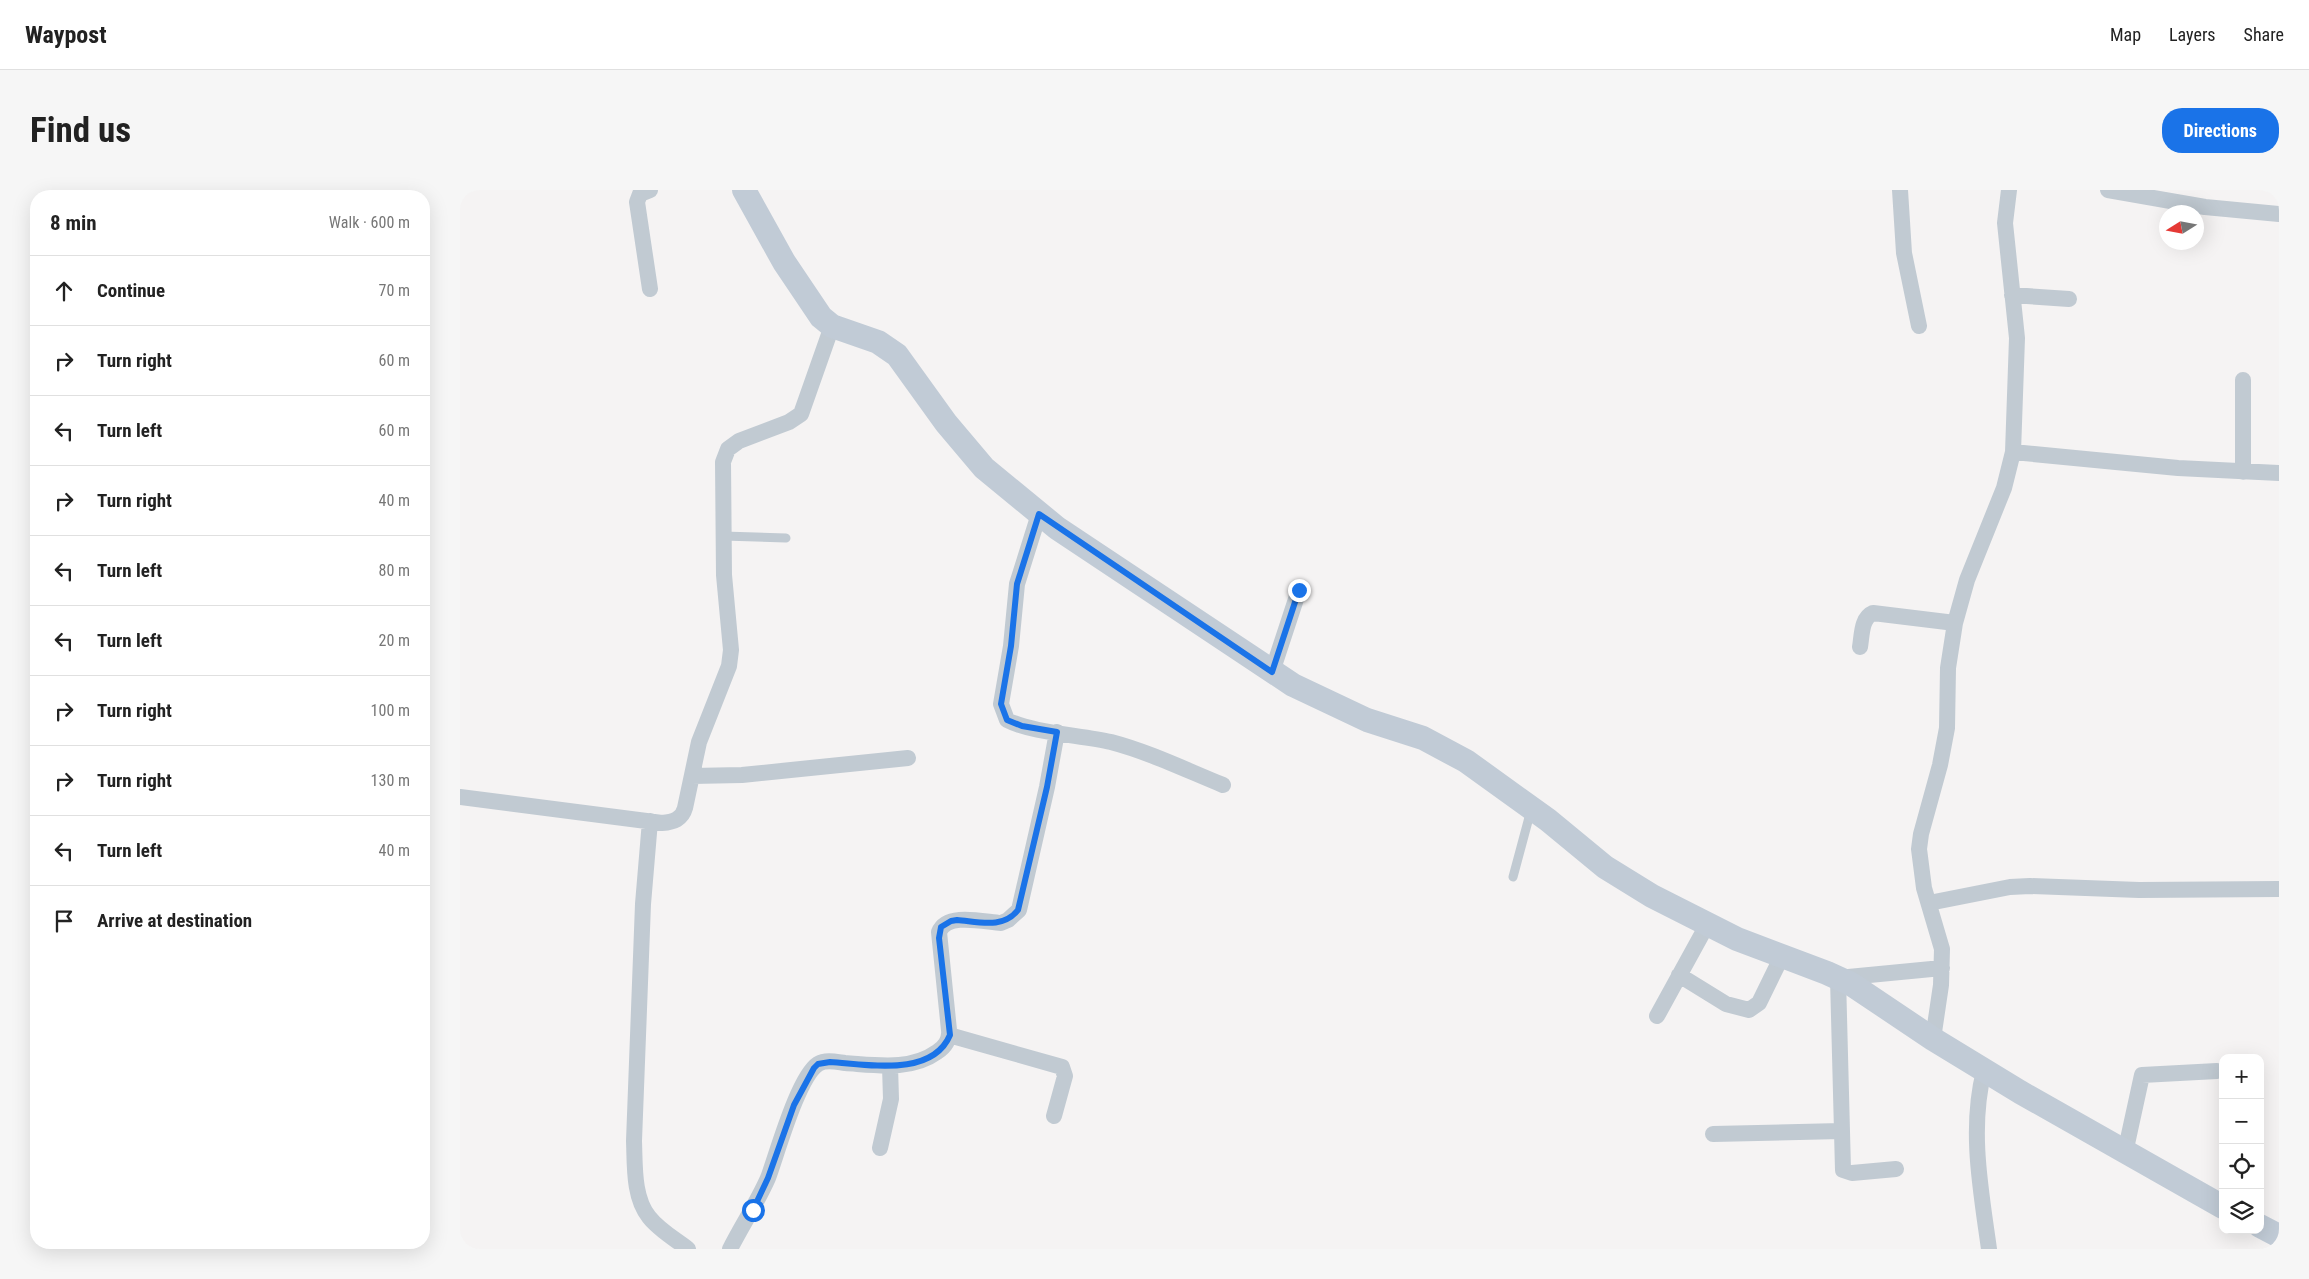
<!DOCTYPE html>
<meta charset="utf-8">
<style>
body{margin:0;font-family:"Roboto Condensed",sans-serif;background:#f6f6f6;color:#222}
.controls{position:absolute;right:15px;bottom:15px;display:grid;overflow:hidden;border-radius:10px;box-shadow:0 5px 20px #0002}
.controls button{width:45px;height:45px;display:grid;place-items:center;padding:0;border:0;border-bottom:1px solid #e0e0e0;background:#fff;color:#222;font:25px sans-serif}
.compass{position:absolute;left:1699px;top:15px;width:45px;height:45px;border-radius:50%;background:#fff;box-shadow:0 5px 20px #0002;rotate:259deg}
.stop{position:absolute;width:15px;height:15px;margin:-11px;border:4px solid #1a73e8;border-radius:50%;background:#fff}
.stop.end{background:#1a73e8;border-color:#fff;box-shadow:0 1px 5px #0008}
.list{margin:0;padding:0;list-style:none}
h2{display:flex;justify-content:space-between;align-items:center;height:65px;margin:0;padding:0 20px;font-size:21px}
h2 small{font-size:16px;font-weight:400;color:#767676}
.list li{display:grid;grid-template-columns:32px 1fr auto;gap:15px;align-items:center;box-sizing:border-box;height:70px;padding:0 20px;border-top:1px solid #e0e0e0}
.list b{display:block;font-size:19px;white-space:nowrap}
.list em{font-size:16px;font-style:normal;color:#767676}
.icon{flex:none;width:28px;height:28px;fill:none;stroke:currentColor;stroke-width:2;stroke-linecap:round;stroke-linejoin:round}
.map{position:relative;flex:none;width:1819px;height:1059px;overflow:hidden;border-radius:20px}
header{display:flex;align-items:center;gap:30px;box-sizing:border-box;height:70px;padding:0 25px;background:#fff;border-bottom:1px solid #e0e0e0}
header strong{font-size:24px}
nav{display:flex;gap:28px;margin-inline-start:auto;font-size:18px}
.intro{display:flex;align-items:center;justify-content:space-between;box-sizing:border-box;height:120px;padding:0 30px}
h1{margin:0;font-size:35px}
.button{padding:12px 22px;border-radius:20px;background:#1a73e8;color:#fff;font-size:18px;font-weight:700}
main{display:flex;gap:30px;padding:0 30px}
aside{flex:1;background:#fff;border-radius:20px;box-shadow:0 5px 20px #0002}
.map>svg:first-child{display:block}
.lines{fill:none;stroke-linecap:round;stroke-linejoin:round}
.lane{stroke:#c1cad2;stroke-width:9}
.street{stroke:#c1cad2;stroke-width:16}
.secondary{stroke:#c1cbd6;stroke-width:24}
.route{stroke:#1a73e8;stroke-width:6}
</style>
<header>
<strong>Waypost</strong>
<nav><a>Map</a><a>Layers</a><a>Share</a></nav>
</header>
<div class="intro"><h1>Find us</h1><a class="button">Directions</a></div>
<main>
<aside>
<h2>8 min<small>Walk · 600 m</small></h2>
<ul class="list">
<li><svg class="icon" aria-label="ahead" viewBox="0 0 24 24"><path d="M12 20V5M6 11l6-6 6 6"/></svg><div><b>Continue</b></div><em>70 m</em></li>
<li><svg class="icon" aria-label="right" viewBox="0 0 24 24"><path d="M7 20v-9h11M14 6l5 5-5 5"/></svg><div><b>Turn right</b></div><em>60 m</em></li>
<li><svg class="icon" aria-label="left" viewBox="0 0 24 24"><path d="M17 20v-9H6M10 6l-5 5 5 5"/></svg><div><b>Turn left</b></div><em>60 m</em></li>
<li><svg class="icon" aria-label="right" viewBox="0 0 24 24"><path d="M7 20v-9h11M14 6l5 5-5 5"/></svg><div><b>Turn right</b></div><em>40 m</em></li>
<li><svg class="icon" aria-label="left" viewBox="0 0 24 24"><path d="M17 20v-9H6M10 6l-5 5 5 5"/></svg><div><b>Turn left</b></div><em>80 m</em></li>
<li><svg class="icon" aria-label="left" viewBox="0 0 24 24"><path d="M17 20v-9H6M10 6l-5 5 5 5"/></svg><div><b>Turn left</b></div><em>20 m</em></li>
<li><svg class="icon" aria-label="right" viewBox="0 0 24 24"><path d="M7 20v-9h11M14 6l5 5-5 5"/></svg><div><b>Turn right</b></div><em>100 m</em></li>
<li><svg class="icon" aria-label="right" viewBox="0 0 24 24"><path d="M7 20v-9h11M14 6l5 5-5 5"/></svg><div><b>Turn right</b></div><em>130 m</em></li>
<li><svg class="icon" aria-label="left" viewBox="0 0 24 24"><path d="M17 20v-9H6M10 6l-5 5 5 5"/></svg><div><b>Turn left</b></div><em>40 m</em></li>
<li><svg class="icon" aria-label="arrive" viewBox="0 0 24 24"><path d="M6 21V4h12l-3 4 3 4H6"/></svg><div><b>Arrive at destination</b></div></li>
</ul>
</aside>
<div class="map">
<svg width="1819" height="1059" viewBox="0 0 1819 1059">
<rect width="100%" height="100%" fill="#f5f3f3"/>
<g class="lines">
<!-- lane -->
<path class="lane" d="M 263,346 L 326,348
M 1053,687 L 1071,620"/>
<!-- street -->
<path class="street" d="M 190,0 L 180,4 L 177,12 L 190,99
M 1440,0 L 1444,63 L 1459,136
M 1648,0 L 1745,17 L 1819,24
M 1552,105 L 1609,109
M 1553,262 L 1718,278 L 1819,283
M 1783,282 L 1783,190
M 579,324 L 557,394 L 551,456 L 541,514 L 547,530 C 572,543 621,545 651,552 C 689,562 726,580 763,595
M 1400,457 C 1402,446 1401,428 1413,423 L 1495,433
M 812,482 L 839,400
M 232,586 L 282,585 L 448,568
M 0,607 L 202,633 C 214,632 222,629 225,618 L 239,552 L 269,476 L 271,460 L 264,385 L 263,272 L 268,259 L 279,251 L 329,232 L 341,224 L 372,136
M 190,631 L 183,714 L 174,951 C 175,975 173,1007 189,1027 C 199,1040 215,1049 228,1059
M 1469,713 L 1550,697 L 1570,696 L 1679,700 L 1819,699
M 1219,785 L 1266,814 L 1289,820 L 1299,813 L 1322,766
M 1197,826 L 1247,735
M 489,845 L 602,877 L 605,886 L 594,926
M 1473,849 L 1481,795 L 1482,759 L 1464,698 L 1459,659 L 1461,644 L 1480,575 L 1487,538 L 1488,478 L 1495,433 L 1507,390 L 1544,298 L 1553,262 L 1557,148 L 1545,33 L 1549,0
M 1524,881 C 1509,939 1521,1001 1529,1059
M 1253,944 L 1381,941
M 420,958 L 431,909 L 430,876
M 1665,963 L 1682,885 L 1757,881
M 1436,979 L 1392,983 L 1383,980 L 1378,788 L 1482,778
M 270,1059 C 282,1035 297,1013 308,988 C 317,964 338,887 358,874 C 366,869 377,872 385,873 C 416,875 451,881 477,862 C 485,857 490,849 489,840 L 479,742 C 487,722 524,732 541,733 L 548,730 L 559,720 L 587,597 L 597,542"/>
<!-- secondary -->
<path class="secondary" d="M 284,0 L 324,72 L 361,127 L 372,136 L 418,152 L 437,165 L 486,233 L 524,278 L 597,338 L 833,495 L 907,530 L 963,548 L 1006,571 L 1088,630 L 1145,677 L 1192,706 L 1277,749 L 1367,783 L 1391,794 L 1473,849 L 1560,902 L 1763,1017
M 1800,1036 L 1819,1046"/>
</g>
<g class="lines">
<!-- route -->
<path class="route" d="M 293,1020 L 308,988 L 334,915 L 354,878 L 358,874 L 370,872 C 406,874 472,888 490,845 L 479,748 L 481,737 L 491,731 L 497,730 C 520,732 543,739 558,720 L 587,597 L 597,542 L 562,536 L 547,530 L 541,514 L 551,456 L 557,394 L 579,324 L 812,482 L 839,400"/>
</g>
</svg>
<div class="controls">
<button>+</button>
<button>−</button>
<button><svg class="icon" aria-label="locate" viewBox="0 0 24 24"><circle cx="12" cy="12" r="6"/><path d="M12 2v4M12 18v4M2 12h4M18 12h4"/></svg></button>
<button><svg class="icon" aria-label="layers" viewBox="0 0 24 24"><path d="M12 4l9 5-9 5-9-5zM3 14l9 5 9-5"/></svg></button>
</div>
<svg class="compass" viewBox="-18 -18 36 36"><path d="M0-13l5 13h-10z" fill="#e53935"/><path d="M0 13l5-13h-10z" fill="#767676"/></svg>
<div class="stop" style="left:293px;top:1020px"></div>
<div class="stop end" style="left:839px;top:400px"></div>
</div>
</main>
